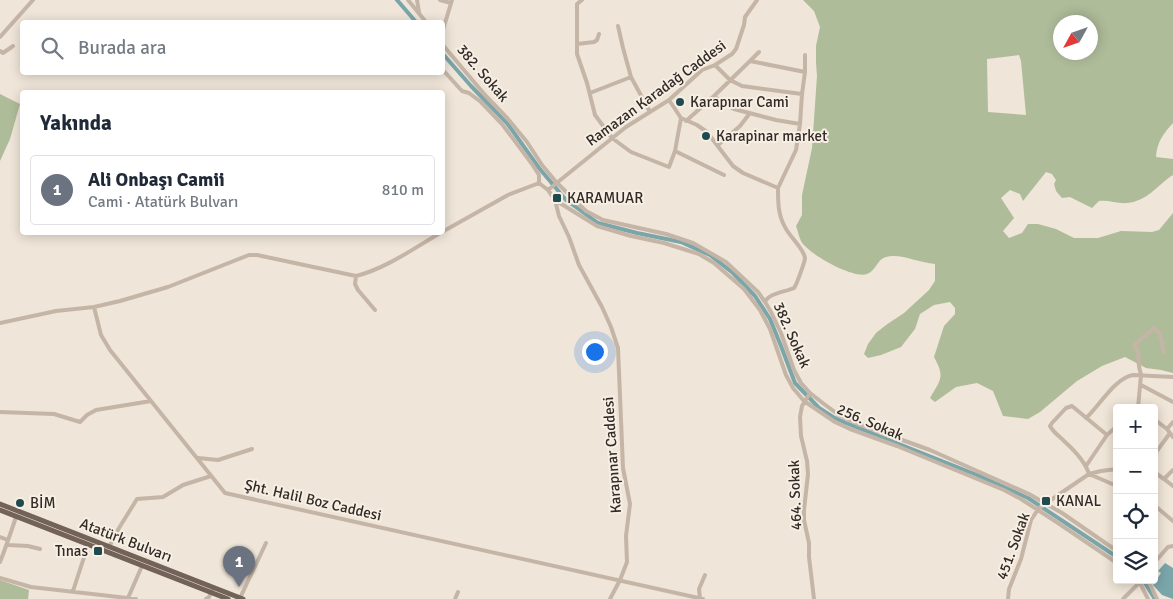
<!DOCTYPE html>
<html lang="tr">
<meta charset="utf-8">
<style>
body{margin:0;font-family:Signika,sans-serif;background:#f6f6f7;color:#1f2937}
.controls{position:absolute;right:15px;bottom:15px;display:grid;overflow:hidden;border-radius:5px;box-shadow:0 2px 12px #0003}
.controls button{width:45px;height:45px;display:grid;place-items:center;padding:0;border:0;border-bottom:1px solid #e0e1e3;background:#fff;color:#1f2937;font:25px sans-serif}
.compass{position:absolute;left:1053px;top:15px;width:45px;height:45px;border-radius:50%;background:#fff;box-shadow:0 2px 12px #0003;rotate:230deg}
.you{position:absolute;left:594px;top:351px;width:18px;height:18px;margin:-12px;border:4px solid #fff;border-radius:50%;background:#1a73e8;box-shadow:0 0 0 8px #1a73e833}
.badge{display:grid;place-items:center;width:32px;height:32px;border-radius:50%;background:#1f4b50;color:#fff;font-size:16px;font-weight:700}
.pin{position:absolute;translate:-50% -41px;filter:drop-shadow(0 1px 2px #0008)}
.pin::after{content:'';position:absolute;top:26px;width:18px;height:15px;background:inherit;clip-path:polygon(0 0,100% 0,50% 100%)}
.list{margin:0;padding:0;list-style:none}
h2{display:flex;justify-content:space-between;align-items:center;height:65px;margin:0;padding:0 20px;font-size:21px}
h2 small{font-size:16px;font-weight:400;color:#747a83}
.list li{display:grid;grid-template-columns:32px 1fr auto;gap:15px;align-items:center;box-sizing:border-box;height:70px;margin:0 10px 10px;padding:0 10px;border:1px solid #e0e1e3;border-radius:5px}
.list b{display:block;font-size:19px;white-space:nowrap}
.list p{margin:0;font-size:16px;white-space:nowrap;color:#747a83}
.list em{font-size:16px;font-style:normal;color:#747a83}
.icon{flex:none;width:28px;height:28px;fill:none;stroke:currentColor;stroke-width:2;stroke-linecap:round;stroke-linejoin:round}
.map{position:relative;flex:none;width:1173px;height:599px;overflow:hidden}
.search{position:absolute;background:#fff;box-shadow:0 2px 12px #0003;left:20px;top:20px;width:425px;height:55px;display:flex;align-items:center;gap:12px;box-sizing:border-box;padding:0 18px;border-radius:5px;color:#747a83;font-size:19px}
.panel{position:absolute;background:#fff;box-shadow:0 2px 12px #0003;left:20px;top:90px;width:425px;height:145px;border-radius:5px}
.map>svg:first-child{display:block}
.green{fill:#afbc9a;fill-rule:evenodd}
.water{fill:#7aa5a9}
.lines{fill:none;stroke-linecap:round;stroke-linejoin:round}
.canal{stroke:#7aa5a9;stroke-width:4}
.minor{stroke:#c5b5a6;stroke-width:4}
.major{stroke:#736258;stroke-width:5}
.poi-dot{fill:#1f4b50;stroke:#f7efe4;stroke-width:2}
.labels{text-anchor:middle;stroke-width:4;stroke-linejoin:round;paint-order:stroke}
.street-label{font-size:15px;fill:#322a26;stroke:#f7efe4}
.poi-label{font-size:15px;fill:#322a26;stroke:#f7efe4;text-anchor:start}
</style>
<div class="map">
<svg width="1173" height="599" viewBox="0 0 1173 599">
<rect width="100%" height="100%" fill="#efe5d8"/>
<!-- green -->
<path class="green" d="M 803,0 L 1173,0 L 1173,123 C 1163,134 1157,142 1156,157 L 1173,159 L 1173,175 C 1156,186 1148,201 1127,203 C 1118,204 1109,200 1099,201 L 1092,208 L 1070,197 L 1062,198 L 1056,191 L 1054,184 L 1056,180 L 1052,174 L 1046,172 L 1023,201 L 1020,194 L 1010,190 L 1001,198 L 1014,218 L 1003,231 L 1009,238 L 1022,233 L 1028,224 L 1038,224 L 1056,229 L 1074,238 L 1098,238 L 1121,231 L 1152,232 L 1159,230 L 1173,213 L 1173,373 L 1161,370 L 1146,368 L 1125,357 L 1102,366 L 1077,381 L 1040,412 L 1028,419 L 1003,416 L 993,391 L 977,383 L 956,387 L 935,402 L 930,398 C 941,379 945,377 934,357 L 944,326 L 955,314 L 955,308 L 950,302 L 934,305 L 920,314 L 915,329 L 901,347 L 881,355 L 868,358 L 864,354 L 868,344 L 876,333 L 886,325 L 904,313 L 929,290 L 935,281 L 935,264 C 919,263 900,253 886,257 C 877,259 876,271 867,274 C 853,279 808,254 801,241 C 799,237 798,231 796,226 L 802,215 L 802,195 L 812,148 L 817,76 L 816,63 L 816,46 L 820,27 L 814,11 ZM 1060,22 L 1090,22 L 1090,52 L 1060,52 ZM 1019,55 L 1021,61 L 1026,115 L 988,112 L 987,59 Z
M 0,94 L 20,104 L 10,139 L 0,161 Z
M 0,580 L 29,590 L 28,599 L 0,599 Z"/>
<!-- water -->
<path class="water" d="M 1165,563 L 1173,568 L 1173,599 L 1162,595 L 1153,585 L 1161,573 L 1158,571 Z"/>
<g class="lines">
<!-- canal -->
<path class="canal" d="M 397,0 L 416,22
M 442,53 L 471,86 L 507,123 L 539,168 L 566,200 L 598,223 L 637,233 L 681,242 L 710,255 L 733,273 L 755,296 L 770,319 L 781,346 L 795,383 L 819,408 L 833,417 L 846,423 L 977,475 L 1028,498 L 1117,557
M 1143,580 L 1155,599"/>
<!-- minor -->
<path class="minor" d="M 408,0 L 426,22
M 417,0 L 419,12
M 440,0 L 451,3
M 582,0 L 577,4 L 577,54 L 587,83 L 595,115 L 612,138 L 631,152 L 669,167 L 675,151 L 681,118
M 618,26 L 623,48 L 631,77 L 650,112
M 442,33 L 452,0
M 0,37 L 33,0
M 442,44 L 485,95 L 508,119 L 527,142 L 542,165 L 557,183 L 586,211 L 603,220 L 666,234 L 693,243 L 726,262 L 758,292 L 765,302 L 771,312 L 781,333 L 794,370 L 801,383 L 810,393 L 824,404 L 839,415 L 858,424 L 930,450 L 1029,494 L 1062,513 L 1117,551
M 577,44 L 594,42 L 597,40 L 599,34
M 0,51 L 3,53 L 13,46
M 750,61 L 759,52
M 715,65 L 730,80 L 742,86 L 802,94 L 805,72 L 805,55
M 442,69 L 462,91 L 469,93 L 481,102 L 502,124 L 532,164 L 539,175 L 539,183
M 590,93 L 631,77
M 714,96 L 725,104 L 734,109 L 776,120 L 800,124
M 669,100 L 681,118 L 697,125 L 707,132 L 733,166 L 743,173 L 778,188 C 778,202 778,215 785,227 C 789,236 804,249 805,258 C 805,261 797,284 794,288 C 785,292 769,293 765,302
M 686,121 L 714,96 L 750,61 L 805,72
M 718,145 L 740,126 L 750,113
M 675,151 L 724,175
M 539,183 L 548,190 L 555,200 L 597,226 L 631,236 L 664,243 L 699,254 L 714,263 L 744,289 L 760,310 L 770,329 L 786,375 L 793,388 L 804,401 L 835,422 L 850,429 L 897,446 L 1004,490 L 1021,499 L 1058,523 L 1117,563
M 778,188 L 796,150 L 800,124 L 802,94
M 548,190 L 626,127 L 669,100 L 702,70 L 715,65 L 732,54 L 736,49 L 744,25 L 745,17 L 757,0
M 555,200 L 559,216 L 569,237 L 579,265 L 602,307 L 611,327 L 618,348 L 623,468 L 630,504 L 626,536 L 627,562 L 620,580 L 610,599
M 442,232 L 508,195 L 539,183
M 356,276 L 355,284 L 358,290 L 375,310
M 94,307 L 101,335 L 110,350 L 225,493 L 703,599
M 0,323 L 56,311 L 94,307 L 120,301 L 168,287 L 249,255 L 257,255 L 356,276 C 387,268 414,248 442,232
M 1141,385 L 1173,402
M 810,393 L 802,406 L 800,417 L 801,436 L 807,461 L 808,474 L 804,510 L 804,520 L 809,543 L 809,557 L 814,599
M 1138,408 L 1141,375 L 1139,366 L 1138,352 L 1135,347 L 1135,344 L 1154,328 L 1160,334 L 1164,352
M 0,412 L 54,414 L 80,422 L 87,415 L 96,410 L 151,401
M 1086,418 C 1100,405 1115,378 1133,375 L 1173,377
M 1154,419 L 1167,429 L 1173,437
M 1167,429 L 1173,422
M 1107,435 L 1072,406 L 1066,408 L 1052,423 L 1050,426 C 1053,432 1059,436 1064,441 C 1074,450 1085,461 1089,474 L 1117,486
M 1154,455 L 1170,433
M 198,458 L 218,460 L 252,449
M 1086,466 L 1107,435 L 1117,426
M 1154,472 L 1164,479 L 1173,470
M 1164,479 L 1173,486
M 1154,505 L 1173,521
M 0,537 L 8,540
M 8,545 L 28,546 L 40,549
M 109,547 L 119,528 L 137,499 L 163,497 L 183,485 L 211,476
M 0,562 C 6,547 11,532 16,517
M 1154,563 L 1168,547 L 1173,546
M 0,578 L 31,587 L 136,599
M 1148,580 L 1157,599
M 1139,581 L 1148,599
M 73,591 L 88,545
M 128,598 L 142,566
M 240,598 L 266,543
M 700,598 L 699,589 L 705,575
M 206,599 L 209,597 L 212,591
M 455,599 L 458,592
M 1008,599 L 1009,589 L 1021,559 L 1031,520 L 1039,508 L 1089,474 L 1101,471 L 1117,469
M 1123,599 L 1142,580"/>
<!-- major -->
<path class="major" d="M 0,504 L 243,599
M 0,510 L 228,599"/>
</g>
<!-- markers -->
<g class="poi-dot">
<circle cx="680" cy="102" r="5"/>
<circle cx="706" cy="136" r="5"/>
<rect x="552" y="193" width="10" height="10" rx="2.5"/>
<rect x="1041" y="496" width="10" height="10" rx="2.5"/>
<circle cx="20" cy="503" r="5"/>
<rect x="93" y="546" width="10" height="10" rx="2.5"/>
</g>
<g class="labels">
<!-- street labels -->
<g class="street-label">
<text transform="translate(483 73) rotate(49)" y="5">382. Sokak</text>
<text transform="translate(656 93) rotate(-36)" y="5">Ramazan Karadağ Caddesi</text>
<text transform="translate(792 335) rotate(66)" y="5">382. Sokak</text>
<text transform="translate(870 422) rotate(23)" y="5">256. Sokak</text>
<text transform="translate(612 455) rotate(-94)" y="5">Karapınar Caddesi</text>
<text transform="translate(795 495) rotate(-92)" y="5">464. Sokak</text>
<text transform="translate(313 500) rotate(13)" y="5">Şht. Halil Boz Caddesi</text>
<text transform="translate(126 540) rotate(21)" y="5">Atatürk Bulvarı</text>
<text transform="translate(1013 546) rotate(-70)" y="5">451. Sokak</text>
</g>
<!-- poi labels -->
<g class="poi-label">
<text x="690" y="107">Karapınar Cami</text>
<text x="716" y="141">Karapinar market</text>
<text x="567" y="203">KARAMUAR</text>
<text x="1056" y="506">KANAL</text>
<text x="30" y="508">BİM</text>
<text x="88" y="556" text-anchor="end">Tınas</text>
</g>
</g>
</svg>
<div class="controls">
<button>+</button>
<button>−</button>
<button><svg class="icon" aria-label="locate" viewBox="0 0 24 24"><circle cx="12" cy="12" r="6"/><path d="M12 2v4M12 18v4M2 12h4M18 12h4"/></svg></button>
<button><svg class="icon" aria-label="layers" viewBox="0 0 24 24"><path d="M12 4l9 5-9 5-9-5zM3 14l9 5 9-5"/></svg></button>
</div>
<svg class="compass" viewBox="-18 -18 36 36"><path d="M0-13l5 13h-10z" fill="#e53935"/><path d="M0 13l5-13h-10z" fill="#747a83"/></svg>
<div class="you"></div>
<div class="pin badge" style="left:239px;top:587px;background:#6b7280">1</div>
<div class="search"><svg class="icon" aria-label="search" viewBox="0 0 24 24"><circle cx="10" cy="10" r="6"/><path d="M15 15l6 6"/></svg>Burada ara</div>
<section class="panel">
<h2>Yakında<small></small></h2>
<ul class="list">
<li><span class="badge" style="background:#6b7280">1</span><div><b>Ali Onbaşı Camii</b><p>Cami · Atatürk Bulvarı</p></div><em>810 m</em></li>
</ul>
</section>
</div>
